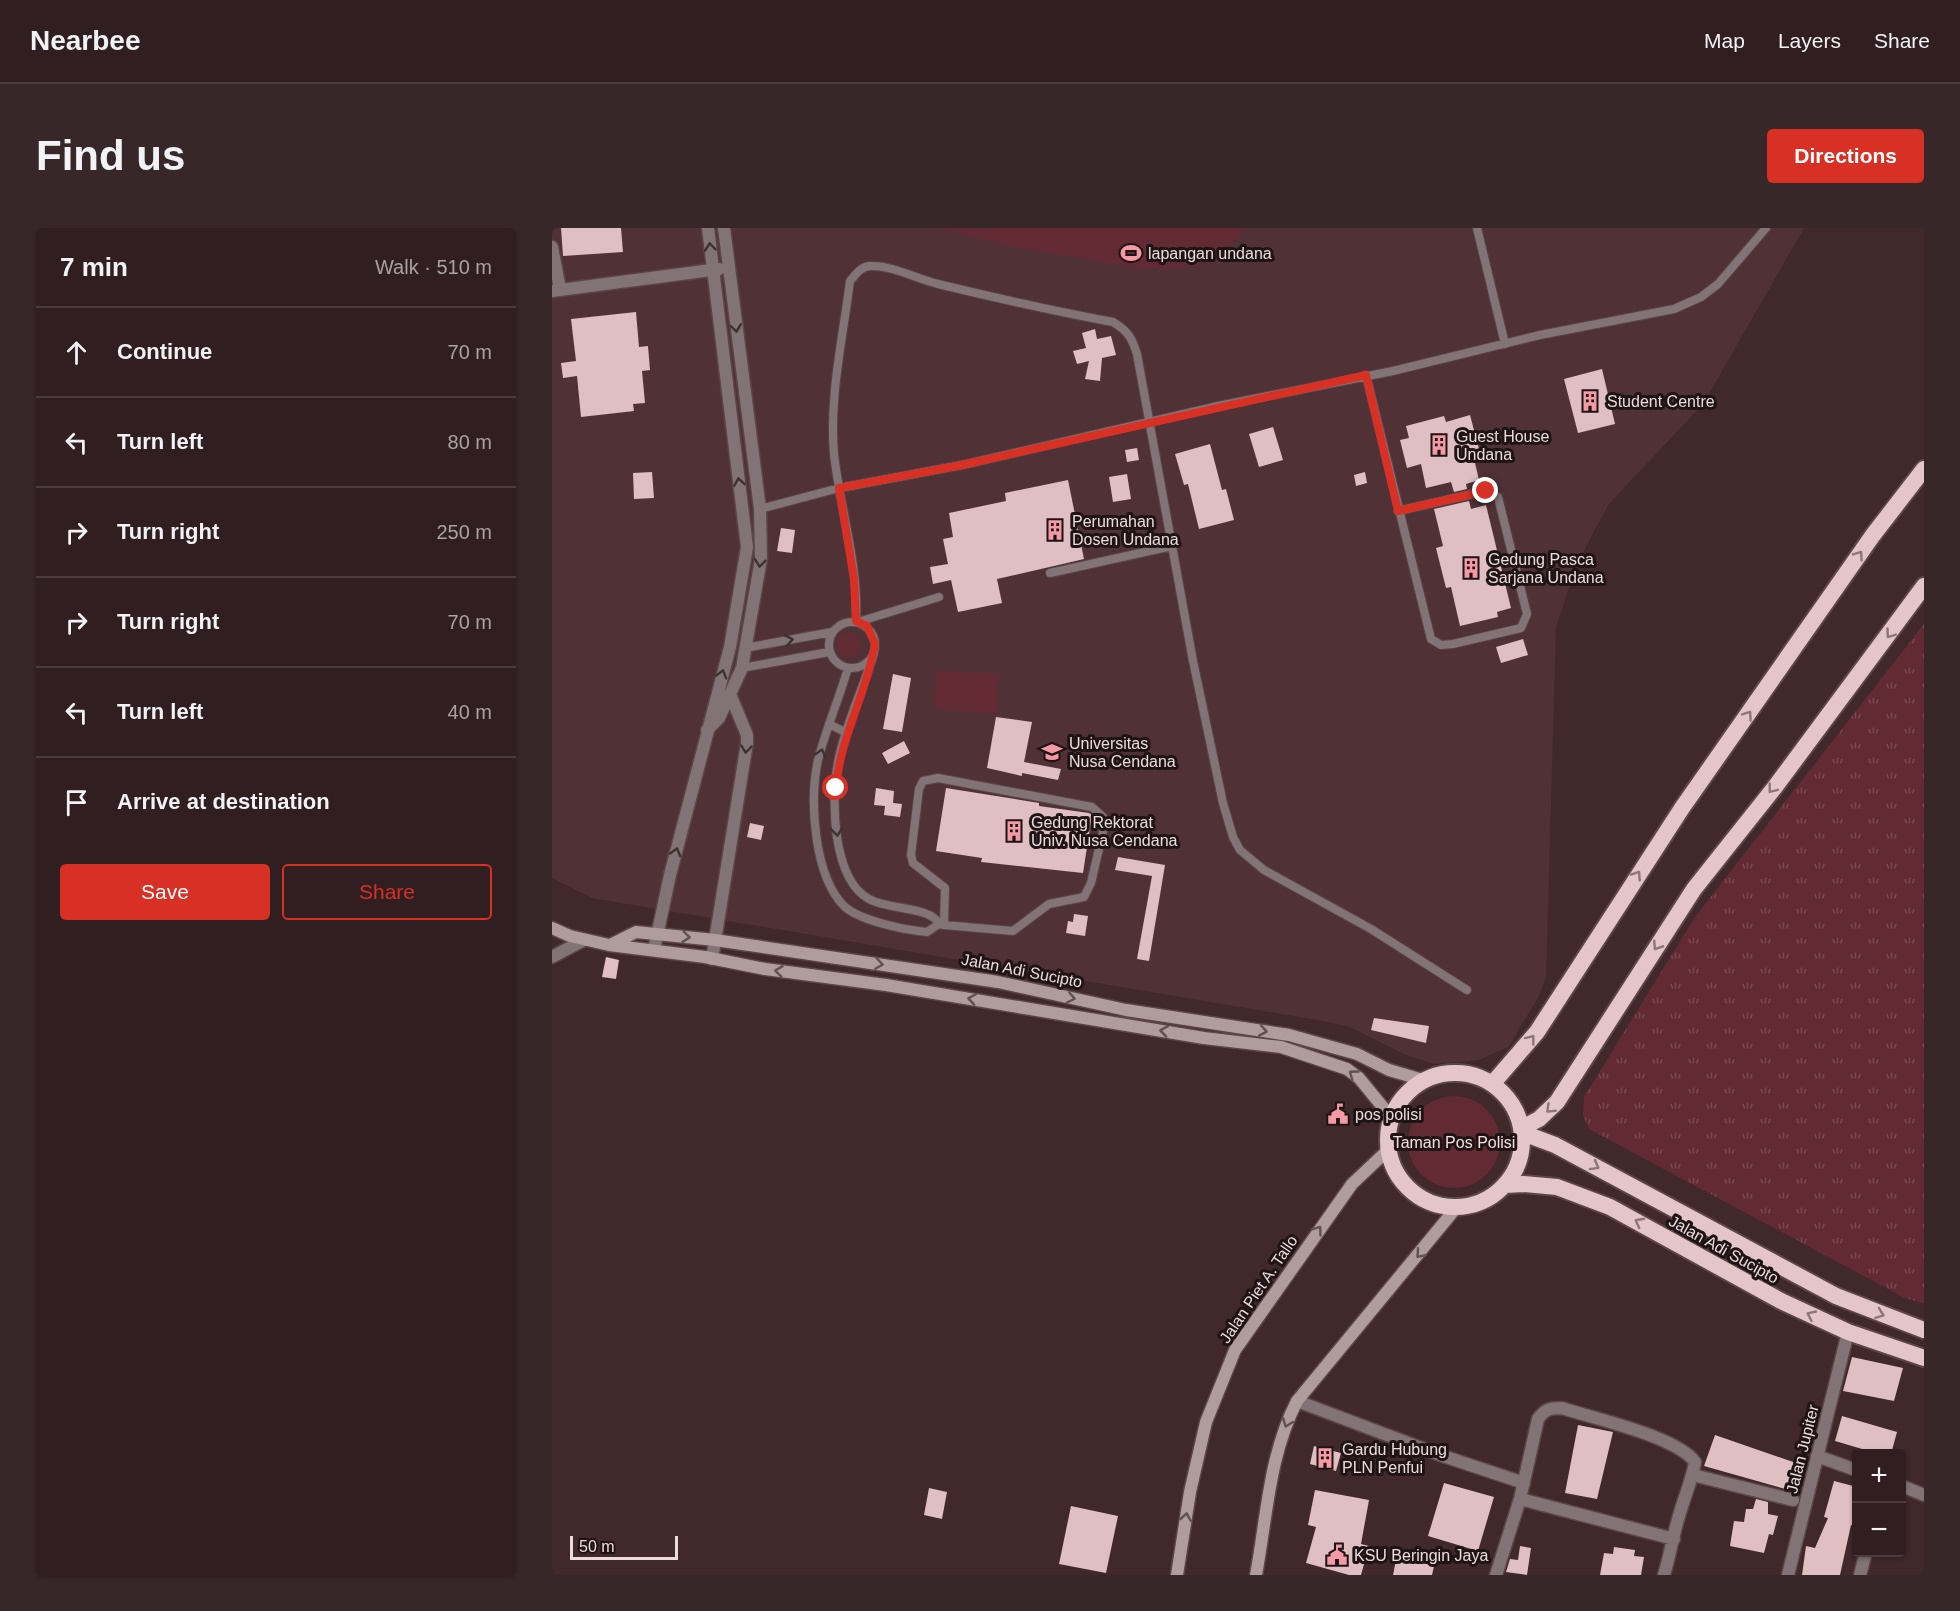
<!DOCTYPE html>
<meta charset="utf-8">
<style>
body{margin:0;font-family:Arial,sans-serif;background:#382729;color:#f1f3f6}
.controls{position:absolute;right:18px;bottom:18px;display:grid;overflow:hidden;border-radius:6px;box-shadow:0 2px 4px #0004}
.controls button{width:54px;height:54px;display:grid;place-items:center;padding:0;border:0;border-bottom:2px solid #4b3c3e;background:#301e20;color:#f1f3f6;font:30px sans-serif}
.scale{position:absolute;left:18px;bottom:15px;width:108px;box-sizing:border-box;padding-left:6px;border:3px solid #ebdbdc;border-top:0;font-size:16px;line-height:21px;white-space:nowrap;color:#ebdbdc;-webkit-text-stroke:4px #1f1415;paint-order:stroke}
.stop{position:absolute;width:18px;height:18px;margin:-14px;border:4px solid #d93025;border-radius:50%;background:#fff}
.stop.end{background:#d93025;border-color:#fff;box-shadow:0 2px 6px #0008}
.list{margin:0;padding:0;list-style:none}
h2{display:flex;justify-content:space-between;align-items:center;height:78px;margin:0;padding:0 24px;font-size:26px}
h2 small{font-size:20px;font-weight:400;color:#a8a2a5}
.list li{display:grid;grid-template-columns:39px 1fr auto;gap:18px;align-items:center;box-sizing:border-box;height:90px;padding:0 24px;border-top:2px solid #4b3c3e}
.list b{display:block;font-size:22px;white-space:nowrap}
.list em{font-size:20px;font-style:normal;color:#a8a2a5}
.actions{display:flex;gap:12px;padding:18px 24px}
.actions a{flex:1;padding:14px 0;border:2px solid #d93025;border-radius:6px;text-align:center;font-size:21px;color:#d93025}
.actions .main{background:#d93025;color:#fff}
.icon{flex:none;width:33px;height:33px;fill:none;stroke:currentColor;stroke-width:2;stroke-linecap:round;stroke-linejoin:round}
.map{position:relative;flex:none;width:1372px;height:1347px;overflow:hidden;border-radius:6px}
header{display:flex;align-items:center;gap:36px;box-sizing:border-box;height:84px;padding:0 30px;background:#301e20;border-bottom:2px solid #4b3c3e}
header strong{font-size:28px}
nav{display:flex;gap:33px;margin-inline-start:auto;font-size:21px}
.intro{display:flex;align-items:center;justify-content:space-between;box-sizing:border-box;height:144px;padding:0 36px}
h1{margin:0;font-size:42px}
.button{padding:15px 27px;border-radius:6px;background:#d93025;color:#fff;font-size:21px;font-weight:700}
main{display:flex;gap:36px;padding:0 36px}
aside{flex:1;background:#301e20;border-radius:6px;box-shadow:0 2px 4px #0004}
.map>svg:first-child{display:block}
.built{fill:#503236}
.grass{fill:url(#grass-tufts)}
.green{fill:#622a33}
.building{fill:#dfbfc2}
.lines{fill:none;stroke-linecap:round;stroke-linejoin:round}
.service-casing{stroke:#5b4547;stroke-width:10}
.minor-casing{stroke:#5b4547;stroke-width:15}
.tertiary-casing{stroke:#5b4547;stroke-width:15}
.secondary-casing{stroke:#5b4547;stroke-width:15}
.trunk-casing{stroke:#5b4547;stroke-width:20}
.service{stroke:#827476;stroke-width:8}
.minor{stroke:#827476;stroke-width:12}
.tertiary{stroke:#827476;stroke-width:12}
.secondary{stroke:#b09b9d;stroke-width:12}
.trunk{stroke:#e4c6c9;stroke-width:16}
.oneway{stroke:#3d3132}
.oneway2{stroke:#8b7678}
.oneway3{stroke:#605152}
.route{stroke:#d93025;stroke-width:8}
.labels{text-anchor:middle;stroke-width:6;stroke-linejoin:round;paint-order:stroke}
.poi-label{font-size:16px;fill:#ebdbdc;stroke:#1f1415;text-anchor:start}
.street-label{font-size:16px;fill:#ebdbdc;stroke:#1f1415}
.park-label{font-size:16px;fill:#f6dddf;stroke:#1f1415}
</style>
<header>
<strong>Nearbee</strong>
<nav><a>Map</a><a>Layers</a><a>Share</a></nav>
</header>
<div class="intro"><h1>Find us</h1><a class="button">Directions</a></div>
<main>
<aside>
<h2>7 min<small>Walk · 510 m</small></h2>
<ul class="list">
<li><svg class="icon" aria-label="ahead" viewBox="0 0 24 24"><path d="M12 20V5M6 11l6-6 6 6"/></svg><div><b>Continue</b></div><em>70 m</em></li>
<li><svg class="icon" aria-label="left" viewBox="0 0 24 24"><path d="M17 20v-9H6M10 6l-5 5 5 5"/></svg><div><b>Turn left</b></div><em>80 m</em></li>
<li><svg class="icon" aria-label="right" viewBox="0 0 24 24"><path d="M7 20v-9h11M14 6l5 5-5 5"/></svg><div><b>Turn right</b></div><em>250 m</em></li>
<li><svg class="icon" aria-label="right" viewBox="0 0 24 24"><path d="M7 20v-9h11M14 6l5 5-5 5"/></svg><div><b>Turn right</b></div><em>70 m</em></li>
<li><svg class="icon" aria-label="left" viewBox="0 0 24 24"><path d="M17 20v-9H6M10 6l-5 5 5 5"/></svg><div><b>Turn left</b></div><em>40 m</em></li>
<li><svg class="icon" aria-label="arrive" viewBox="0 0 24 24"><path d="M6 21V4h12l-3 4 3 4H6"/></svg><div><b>Arrive at destination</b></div></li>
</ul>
<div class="actions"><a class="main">Save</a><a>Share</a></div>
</aside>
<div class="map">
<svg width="1372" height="1347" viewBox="0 0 1372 1347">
<defs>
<pattern id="grass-tufts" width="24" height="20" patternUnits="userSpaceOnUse" patternTransform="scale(1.5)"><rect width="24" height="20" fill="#622a33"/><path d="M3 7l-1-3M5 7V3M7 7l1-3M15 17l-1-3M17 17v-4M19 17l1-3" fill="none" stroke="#794850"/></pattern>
</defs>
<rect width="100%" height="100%" fill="#40282b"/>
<!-- built -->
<path class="built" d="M 0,0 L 1252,0 L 1151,176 L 1056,277 L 1024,338 L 1004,399 L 994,749 L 986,770 L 956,819 L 927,832 L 882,836 L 852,826 L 798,799 L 771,793 L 40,670 L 0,650 Z"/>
<!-- grass -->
<path class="grass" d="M 1372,396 L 1372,1076 L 1351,1069 L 1037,901 L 1031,887 L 1032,869 L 1143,689 Z"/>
<!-- green -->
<path class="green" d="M 386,0 L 692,0 L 684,12 L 645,39 L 592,41 L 459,18 Z
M285 417a12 12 0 1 1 24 0a12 12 0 1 1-24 0Z
M 384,442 L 447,446 L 445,486 L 382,481 Z
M856 914a46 46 0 1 1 92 0a46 46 0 1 1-92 0Z"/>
<!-- building -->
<path class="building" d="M 9,0 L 69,0 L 71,24 L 11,28 Z
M 84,84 L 87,119 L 96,118 L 98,142 L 90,143 L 93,175 L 81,176 L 82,183 L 29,189 L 25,148 L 11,150 L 9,135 L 24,133 L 19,91 Z
M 543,101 L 545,111 L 559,108 L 564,127 L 550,130 L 548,153 L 533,151 L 537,133 L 525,136 L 521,123 L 534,120 L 530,105 Z
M 1050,141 L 1063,196 L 1026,205 L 1012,151 Z
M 918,187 L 927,221 L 920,222 L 927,252 L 914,256 L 915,261 L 902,264 L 899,254 L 874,260 L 869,236 L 855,240 L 848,212 L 857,210 L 854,198 L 892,188 L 894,194 Z
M 721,199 L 731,232 L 707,239 L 697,206 Z
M 658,216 L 670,262 L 674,261 L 682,292 L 647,301 L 636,256 L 632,257 L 623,226 Z
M 585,220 L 587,232 L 575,234 L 573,222 Z
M 100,244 L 102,270 L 82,271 L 81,245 Z
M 813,244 L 815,255 L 804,258 L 802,247 Z
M 575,246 L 579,271 L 561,274 L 557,249 Z
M 516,252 L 532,331 L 445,351 L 450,375 L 406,384 L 399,352 L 381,356 L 378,339 L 396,336 L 391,311 L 401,309 L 397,285 L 454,273 L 453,265 Z
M 917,273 L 919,281 L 934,277 L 959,380 L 945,384 L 946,389 L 908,398 L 899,359 L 894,360 L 884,320 L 891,318 L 882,281 Z
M 229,300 L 243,302 L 240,325 L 225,323 Z
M 971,411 L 976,427 L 949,435 L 944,419 Z
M 341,446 L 359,450 L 350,504 L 331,501 Z
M 444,489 L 480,494 L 472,534 L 509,541 L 506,552 L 470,545 L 470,548 L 435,540 Z
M 352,513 L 358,525 L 336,536 L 330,525 Z
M 324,560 L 342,563 L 341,575 L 350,576 L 348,589 L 332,587 L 333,578 L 322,577 Z
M 394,560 L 487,575 L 487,578 L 537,585 L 540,587 L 531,645 L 429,634 L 430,630 L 384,623 Z
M 198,595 L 212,598 L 209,612 L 195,609 Z
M 566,629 L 613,637 L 597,733 L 585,731 L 600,648 L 563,642 Z
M 522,686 L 536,688 L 533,708 L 514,705 L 516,693 L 521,694 Z
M 54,729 L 67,732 L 64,751 L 50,749 Z
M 822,790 L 877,798 L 874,815 L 819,802 Z
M 1300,1129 L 1351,1140 L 1342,1173 L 1291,1163 Z
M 1290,1188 L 1345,1204 L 1339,1226 L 1327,1226 L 1283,1213 Z
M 1026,1197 L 1061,1204 L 1045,1271 L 1013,1265 Z
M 1163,1207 L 1253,1238 L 1244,1264 L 1152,1238 Z
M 762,1218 L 789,1225 L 784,1243 L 758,1236 Z
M 1282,1253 L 1305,1259 L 1305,1299 L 1299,1297 L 1288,1347 L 1250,1347 L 1254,1318 L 1263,1320 L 1276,1290 L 1272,1289 Z
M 892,1255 L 942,1269 L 926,1323 L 876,1308 Z
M 377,1260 L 395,1264 L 390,1291 L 372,1287 Z
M 763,1262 L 817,1272 L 809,1316 L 817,1318 L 809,1347 L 797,1347 L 754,1335 L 764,1299 L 756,1297 Z
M 1204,1271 L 1216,1274 L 1216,1286 L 1226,1288 L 1221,1307 L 1217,1306 L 1212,1325 L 1178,1318 L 1182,1293 L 1192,1294 L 1194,1281 L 1201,1281 Z
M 519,1278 L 566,1288 L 554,1345 L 507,1336 Z
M 968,1318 L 979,1320 L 975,1347 L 954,1344 L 958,1331 L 966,1332 Z
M 1062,1319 L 1083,1322 L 1082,1328 L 1092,1329 L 1089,1347 L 1048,1347 L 1052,1325 L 1061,1326 Z
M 845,1327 L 883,1334 L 880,1347 L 841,1347 Z"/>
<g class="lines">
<!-- service casing -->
<g class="service-casing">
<path id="service" d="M 925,0 L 953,116
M 814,147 L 879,411 L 889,417 L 901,416 L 969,400 L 975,386 L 946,269 L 934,263 L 846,283
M 208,281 L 287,260 L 410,237 L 666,178 L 841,143 L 988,107 L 1122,81 L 1149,69 L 1166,56 L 1214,0
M 498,345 L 620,318
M 304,393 C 307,337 288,281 282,226 C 277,169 291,109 298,53 C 304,46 310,37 320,38 C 342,38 365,51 386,56 C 444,70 502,83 561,94 C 576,103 580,110 585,126 L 641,433 L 671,575 L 681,609 L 688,622 L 712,642 L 819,701 L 915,762
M277 417a23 23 0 1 1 46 0a23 23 0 1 1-46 0Z
M 306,394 L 387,369
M 193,420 L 280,404
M 190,440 L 277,424
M 296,440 C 287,471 274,501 266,532 C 257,572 262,648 292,678 C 308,693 353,702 375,704 L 387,696 C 378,678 336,682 317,671 C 280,651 279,571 286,534 C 293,497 311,461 322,425
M 277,496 L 295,505
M 387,696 L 392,697 L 461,703 L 497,676 L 532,669 L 539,655 L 553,595 L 551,589 L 540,579 L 386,550 L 371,553 L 367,561 L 359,627 L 361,635 L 393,660 L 392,697"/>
</g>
<!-- minor casing -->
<g class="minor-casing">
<path id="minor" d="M 0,19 L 8,61
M 0,63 L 167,41
M 155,502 L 167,490 L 190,440 L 209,331 L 208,281 L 172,0
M 102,722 L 118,647 L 178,419 L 195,319 L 156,0
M 160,731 L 195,515 L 195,507 L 178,466
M 745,1173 L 888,1227 L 972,1255
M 1265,1228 L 1304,1242
M 1141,1247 L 1241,1272
M 1350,1258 L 1372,1267
M 944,1347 L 968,1271
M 1112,1347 C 1118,1327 1121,1307 1127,1288 C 1132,1270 1140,1252 1143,1234 C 1124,1208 1043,1191 1010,1180 C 998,1180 993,1181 986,1191 L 968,1271 L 1122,1311
M 1236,1347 L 1296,1104
M 1308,1347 L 1314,1324"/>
</g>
<!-- tertiary casing -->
<g class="tertiary-casing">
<path id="tertiary" d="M 0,729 L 32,712"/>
</g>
<!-- secondary casing -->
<g class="secondary-casing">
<path id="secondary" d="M 0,700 L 18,708 L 57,717 L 153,729 L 213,741 L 334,757 L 652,810 L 729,819 L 795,841 L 807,850 L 839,889
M 58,717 L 84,704 L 163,712 L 446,754 L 574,782 L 737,807 L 805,826 L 837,842 L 871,852
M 625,1347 L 638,1264 L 654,1194 L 683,1122 L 800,956 L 836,922
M 704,1347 C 715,1288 717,1227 745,1173 L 904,980"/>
</g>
<!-- trunk casing -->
<g class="trunk-casing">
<path id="trunk" d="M836 912a67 67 0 1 1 134 0a67 67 0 1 1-134 0Z
M 941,855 L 985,804 L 1130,580 L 1321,307 L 1372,241
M 970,900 L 987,891 L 1005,874 L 1142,661 L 1223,559 L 1372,358
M 971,905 L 1003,917 L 1284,1068 L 1372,1102
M 953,957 L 971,956 L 1005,959 L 1058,979 L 1229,1073 L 1296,1104 L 1372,1130"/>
</g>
<!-- service -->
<use href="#service" class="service"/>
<!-- minor -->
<use href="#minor" class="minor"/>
<!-- tertiary -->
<use href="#tertiary" class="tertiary"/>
<!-- secondary -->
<use href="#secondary" class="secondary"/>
<!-- trunk -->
<use href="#trunk" class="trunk"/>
</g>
<!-- one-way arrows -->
<defs><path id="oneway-chevron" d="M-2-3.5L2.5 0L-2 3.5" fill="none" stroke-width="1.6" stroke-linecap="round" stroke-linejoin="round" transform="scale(1.5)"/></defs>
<g class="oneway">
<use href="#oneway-chevron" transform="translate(158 19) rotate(-96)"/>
<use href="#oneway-chevron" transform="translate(184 100) rotate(82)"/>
<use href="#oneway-chevron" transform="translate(187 254) rotate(-99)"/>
<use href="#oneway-chevron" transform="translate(208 335) rotate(97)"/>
<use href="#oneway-chevron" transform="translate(237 412) rotate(-10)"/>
<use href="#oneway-chevron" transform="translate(170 446) rotate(-74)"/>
<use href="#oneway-chevron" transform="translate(194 521) rotate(96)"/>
<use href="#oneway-chevron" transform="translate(269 525) rotate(-74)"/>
<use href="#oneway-chevron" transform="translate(285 604) rotate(83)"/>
<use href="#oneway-chevron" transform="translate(124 624) rotate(-75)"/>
</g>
<g class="oneway2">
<use href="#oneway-chevron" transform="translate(1307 327) rotate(-55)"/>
<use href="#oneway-chevron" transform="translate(1338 406) rotate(126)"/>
<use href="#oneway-chevron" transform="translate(1196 487) rotate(-55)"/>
<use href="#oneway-chevron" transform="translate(1220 561) rotate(128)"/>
<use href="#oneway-chevron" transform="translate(1085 647) rotate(-56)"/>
<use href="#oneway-chevron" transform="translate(1105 718) rotate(123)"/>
<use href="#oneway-chevron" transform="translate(979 811) rotate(-52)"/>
<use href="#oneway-chevron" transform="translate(998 881) rotate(136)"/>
<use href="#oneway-chevron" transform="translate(1043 938) rotate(29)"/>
<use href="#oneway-chevron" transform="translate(1087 994) rotate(-152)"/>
<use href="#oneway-chevron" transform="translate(1328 1086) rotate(20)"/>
<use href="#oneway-chevron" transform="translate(1259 1087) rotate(-155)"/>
</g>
<g class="oneway3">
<use href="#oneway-chevron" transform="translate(134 709) rotate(6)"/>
<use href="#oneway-chevron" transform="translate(327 736) rotate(8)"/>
<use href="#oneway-chevron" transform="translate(227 743) rotate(-173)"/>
<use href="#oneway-chevron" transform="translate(519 770) rotate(12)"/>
<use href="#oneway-chevron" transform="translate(420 771) rotate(-171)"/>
<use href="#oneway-chevron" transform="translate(612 803) rotate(-171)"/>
<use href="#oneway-chevron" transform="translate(711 803) rotate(10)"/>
<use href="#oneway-chevron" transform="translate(801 846) rotate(-144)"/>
<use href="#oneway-chevron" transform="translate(766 1002) rotate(-54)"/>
<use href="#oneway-chevron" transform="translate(868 1026) rotate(131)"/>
<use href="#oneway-chevron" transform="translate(735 1195) rotate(111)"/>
<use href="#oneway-chevron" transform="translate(634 1289) rotate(-81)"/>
</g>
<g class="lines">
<!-- route -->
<path class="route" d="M 284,560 C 288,509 315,465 323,416 L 315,398 L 304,393 L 302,351 L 287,260 L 410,237 L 814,147 L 846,283 L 934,263"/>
</g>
<!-- icons -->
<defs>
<g id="stadium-bare" transform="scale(1.62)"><path d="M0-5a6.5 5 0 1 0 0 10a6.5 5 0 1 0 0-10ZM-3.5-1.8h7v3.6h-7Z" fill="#f49aa5" stroke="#1f1415" stroke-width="2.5" paint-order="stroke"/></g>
<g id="building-bare" transform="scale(1.62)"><path d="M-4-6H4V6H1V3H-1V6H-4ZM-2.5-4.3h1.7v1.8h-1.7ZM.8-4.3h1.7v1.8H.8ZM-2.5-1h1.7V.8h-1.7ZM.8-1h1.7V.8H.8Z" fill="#f49aa5" stroke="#1f1415" stroke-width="2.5" paint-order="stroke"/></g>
<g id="university-bare" transform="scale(1.62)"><path d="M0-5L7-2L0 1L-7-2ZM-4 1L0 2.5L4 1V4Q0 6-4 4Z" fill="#f49aa5" stroke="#1f1415" stroke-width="2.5" paint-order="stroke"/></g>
<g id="civic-bare" transform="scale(1.62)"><path d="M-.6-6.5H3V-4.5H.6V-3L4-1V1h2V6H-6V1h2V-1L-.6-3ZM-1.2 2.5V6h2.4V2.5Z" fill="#f49aa5" stroke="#1f1415" stroke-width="2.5" paint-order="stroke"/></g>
</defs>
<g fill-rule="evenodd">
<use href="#stadium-bare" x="579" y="25"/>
<use href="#building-bare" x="1038" y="173"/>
<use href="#building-bare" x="887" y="217"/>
<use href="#building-bare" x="503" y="302"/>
<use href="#building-bare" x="919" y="340"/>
<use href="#university-bare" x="500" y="524"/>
<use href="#building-bare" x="462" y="603"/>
<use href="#civic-bare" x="786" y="886"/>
<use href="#building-bare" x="773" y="1230"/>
<use href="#civic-bare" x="785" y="1327"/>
</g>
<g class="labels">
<!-- poi labels -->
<g class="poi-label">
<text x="596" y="31">lapangan undana</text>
<text x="1055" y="179">Student Centre</text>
<text x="904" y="214">Guest House<tspan x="904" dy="18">Undana</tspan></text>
<text x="520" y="299">Perumahan<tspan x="520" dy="18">Dosen Undana</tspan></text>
<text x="936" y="337">Gedung Pasca<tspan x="936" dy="18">Sarjana Undana</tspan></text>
<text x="517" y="521">Universitas<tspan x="517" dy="18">Nusa Cendana</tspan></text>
<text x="479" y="600">Gedung Rektorat<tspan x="479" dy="18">Univ. Nusa Cendana</tspan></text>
<text x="803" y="892">pos polisi</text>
<text x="790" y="1227">Gardu Hubung<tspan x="790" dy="18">PLN Penfui</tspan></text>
<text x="802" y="1333">KSU Beringin Jaya</text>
</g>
<!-- street labels -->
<g class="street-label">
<text transform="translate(470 742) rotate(11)" y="6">Jalan Adi Sucipto</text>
<text transform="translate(1172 1021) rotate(29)" y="6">Jalan Adi Sucipto</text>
<text transform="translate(706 1061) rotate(-56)" y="6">Jalan Piet A. Tallo</text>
<text transform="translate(1250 1221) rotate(-76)" y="6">Jalan Jupiter</text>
</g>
<!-- park labels -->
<g class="park-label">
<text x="902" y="920">Taman Pos Polisi</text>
</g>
</g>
</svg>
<div class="controls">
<button>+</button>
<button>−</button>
</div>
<div class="scale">50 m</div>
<div class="stop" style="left:284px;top:560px"></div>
<div class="stop end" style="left:934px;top:263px"></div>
</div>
</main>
